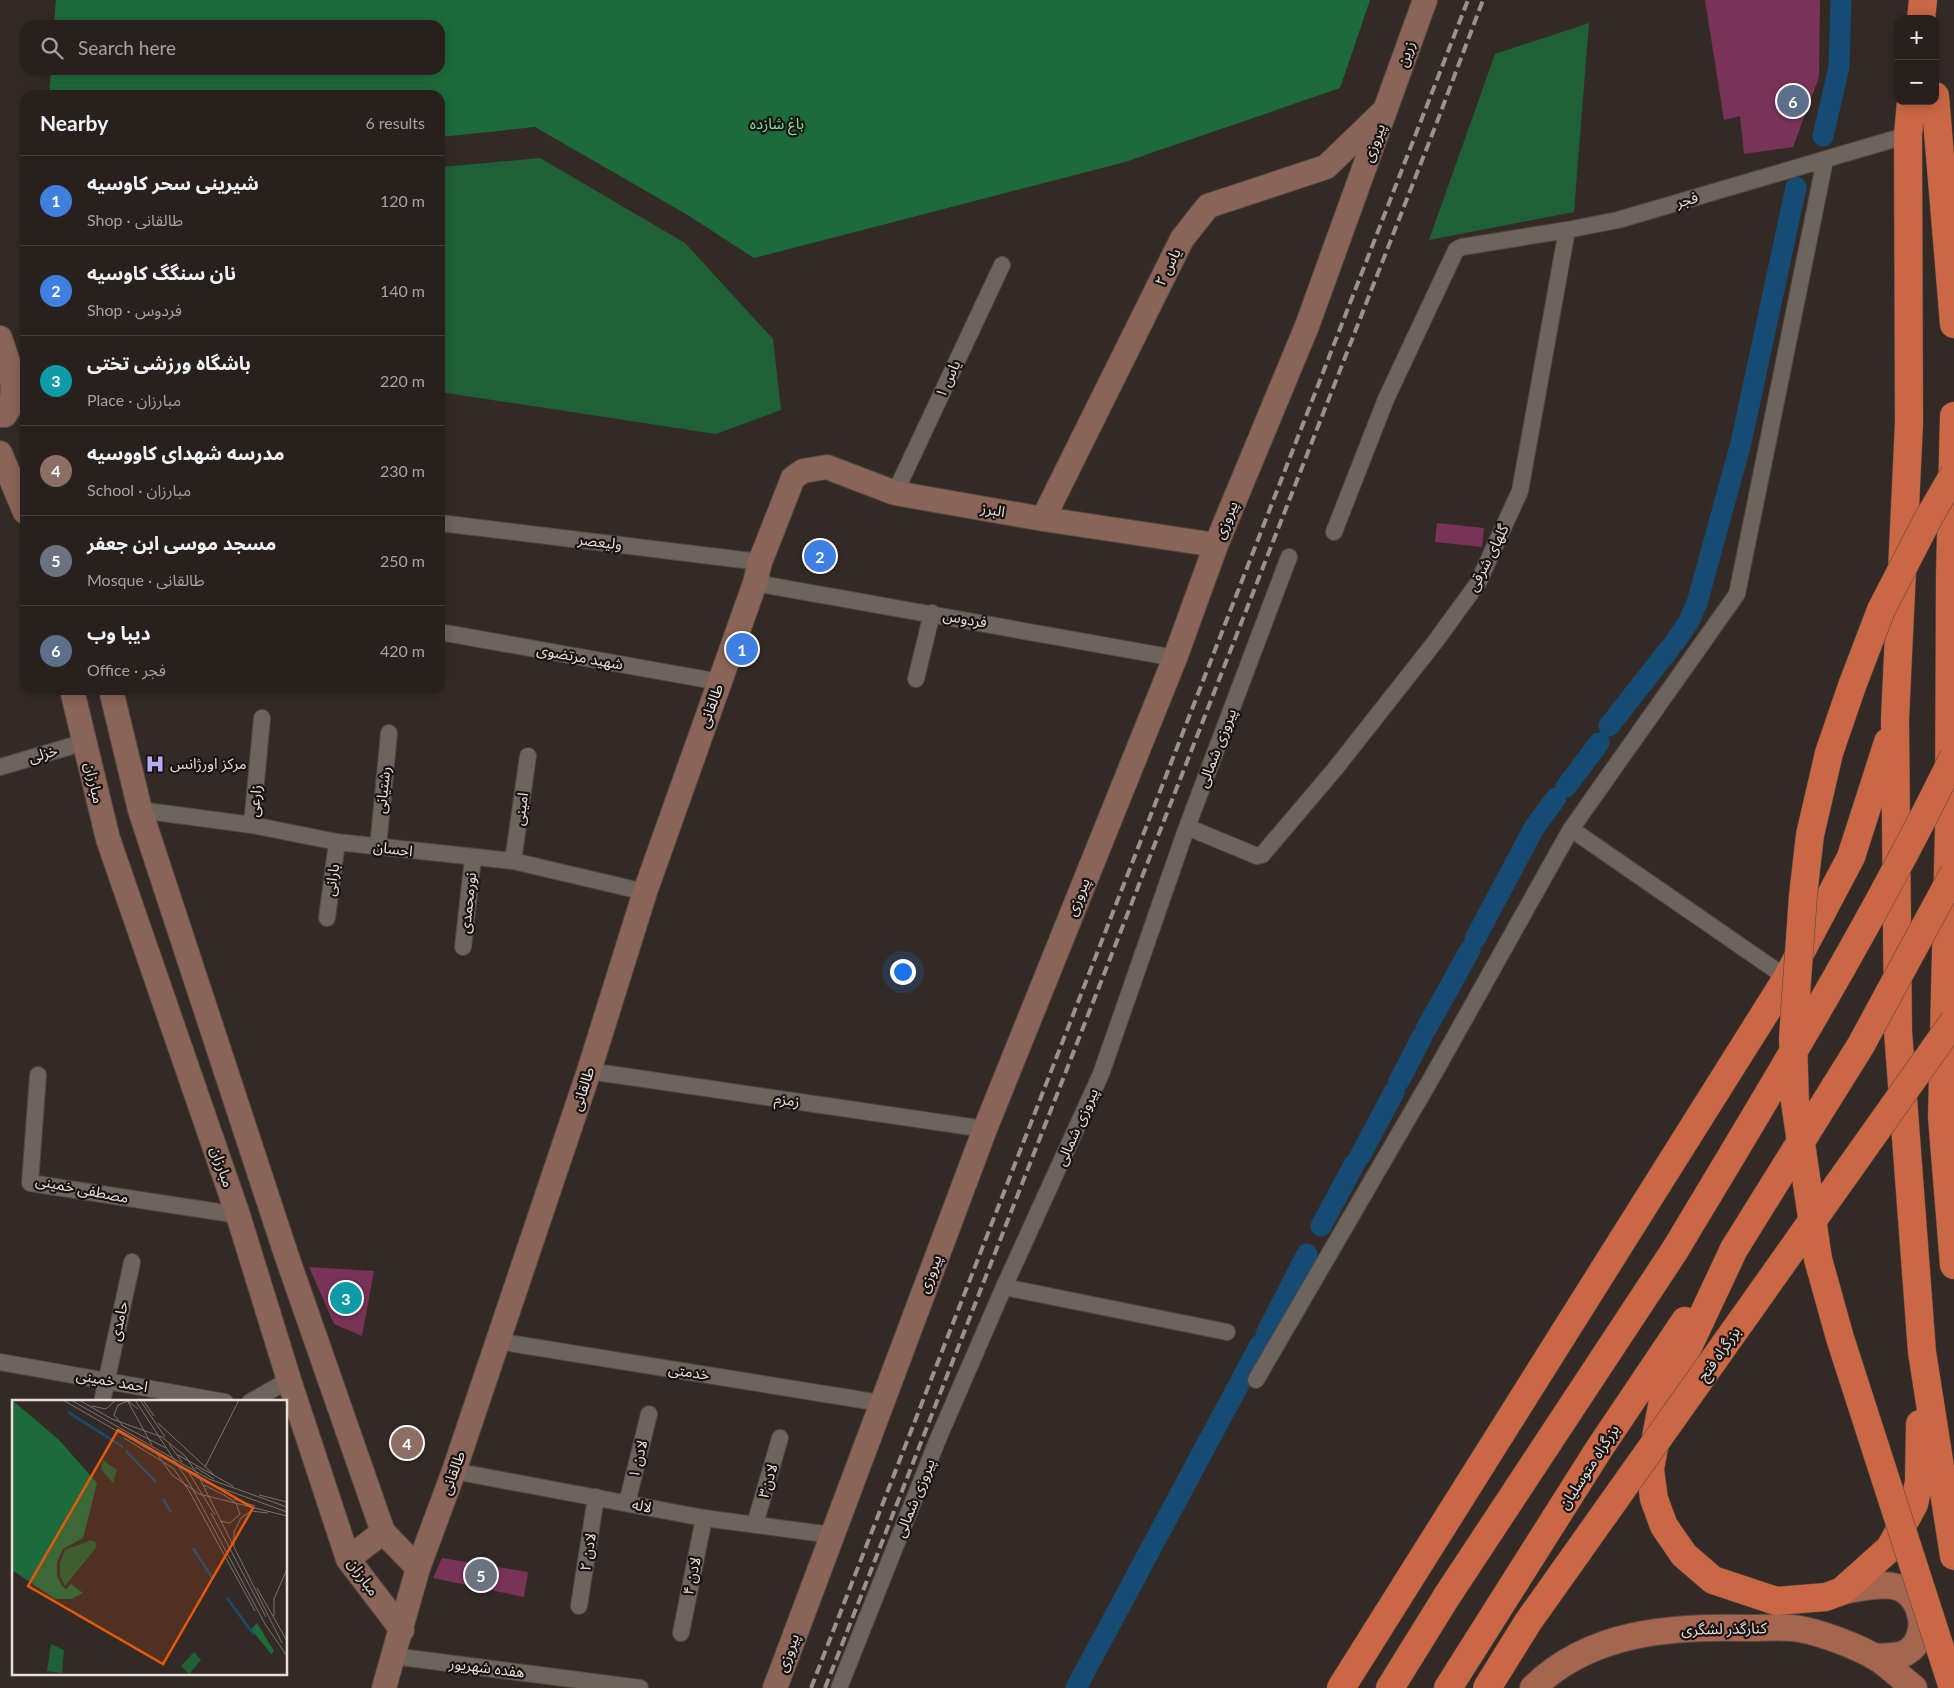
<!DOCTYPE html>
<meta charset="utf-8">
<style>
body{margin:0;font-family:Lato,"Noto Sans Arabic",sans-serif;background:#332d29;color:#f1f3f6}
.controls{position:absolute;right:15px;top:15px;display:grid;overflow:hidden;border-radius:10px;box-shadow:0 2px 12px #0003}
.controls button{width:45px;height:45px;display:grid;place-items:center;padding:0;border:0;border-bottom:1px solid #433e3b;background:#27201c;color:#f1f3f6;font:25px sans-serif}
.you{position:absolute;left:902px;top:971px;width:18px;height:18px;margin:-12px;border:4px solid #fff;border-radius:50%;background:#1a73e8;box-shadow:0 0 0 8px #1a73e833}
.badge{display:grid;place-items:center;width:32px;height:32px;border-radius:50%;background:#b9aaf7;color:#fff;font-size:16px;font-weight:700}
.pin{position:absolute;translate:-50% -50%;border:2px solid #fff;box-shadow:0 1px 5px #0006}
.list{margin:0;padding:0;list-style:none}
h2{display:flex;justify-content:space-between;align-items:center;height:65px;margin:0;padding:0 20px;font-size:21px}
h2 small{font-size:16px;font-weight:400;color:#a4a3a3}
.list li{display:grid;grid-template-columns:32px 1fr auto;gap:15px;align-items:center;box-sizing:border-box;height:90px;padding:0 20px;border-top:1px solid #433e3b}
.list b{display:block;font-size:19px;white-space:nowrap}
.list p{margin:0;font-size:16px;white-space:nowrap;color:#a4a3a3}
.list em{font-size:16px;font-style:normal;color:#a4a3a3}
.icon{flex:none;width:28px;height:28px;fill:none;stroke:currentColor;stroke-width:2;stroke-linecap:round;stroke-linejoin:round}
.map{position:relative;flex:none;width:1954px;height:1688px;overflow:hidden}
.search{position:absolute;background:#27201c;box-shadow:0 2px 12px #0003;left:20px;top:20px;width:425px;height:55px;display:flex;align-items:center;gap:12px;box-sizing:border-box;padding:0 18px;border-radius:15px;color:#a4a3a3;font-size:19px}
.panel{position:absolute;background:#27201c;box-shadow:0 2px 12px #0003;left:20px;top:90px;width:425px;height:605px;border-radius:15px}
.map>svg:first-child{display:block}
.green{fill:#206037}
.forest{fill:#1d6b3b}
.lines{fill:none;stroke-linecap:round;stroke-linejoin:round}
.canal{stroke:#164c73;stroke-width:21}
.building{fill:#793359}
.street-casing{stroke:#514744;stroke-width:18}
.secondary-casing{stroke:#514744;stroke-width:26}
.primary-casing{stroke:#514744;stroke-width:28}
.highway-casing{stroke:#514744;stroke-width:29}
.street{stroke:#6f635d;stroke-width:16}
.secondary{stroke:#8a6456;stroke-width:24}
.primary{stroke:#a6654f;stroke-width:26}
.highway{stroke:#ca6745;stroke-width:28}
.rail{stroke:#9b928e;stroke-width:4;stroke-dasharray:10 5;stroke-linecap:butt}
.highway-bridge-casing{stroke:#514744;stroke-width:29;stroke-linecap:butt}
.highway-bridge{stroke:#ca6745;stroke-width:28}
.labels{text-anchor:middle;stroke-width:4.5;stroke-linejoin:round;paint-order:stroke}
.street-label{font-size:15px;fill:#e7dfdc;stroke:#181311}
.park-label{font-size:15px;fill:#80e59e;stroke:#181311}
.poi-label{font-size:15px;fill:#e7dfdc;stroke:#181311;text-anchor:start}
.inset-river{fill:none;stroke:#164c73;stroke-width:2.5}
.inset-road{fill:none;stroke:#7c726e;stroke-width:1}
.view{fill:#e8590c;fill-opacity:0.15;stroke:#e8590c;stroke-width:2.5}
.inset-edge{fill:none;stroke:#e7dfdc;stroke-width:2.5}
</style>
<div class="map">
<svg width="1954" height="1688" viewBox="0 0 1954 1688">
<rect width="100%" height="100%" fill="#342a25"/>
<!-- green -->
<path class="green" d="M 1589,23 L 1574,212 L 1429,240 L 1495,54 Z
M 540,158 L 685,243 L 773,339 L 781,410 L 716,434 L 440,392 L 440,167 Z"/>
<!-- forest -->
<path class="forest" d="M 56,0 L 1370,0 L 1340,88 L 1125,162 L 754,258 L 686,214 L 535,127 L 440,137 L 440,95 L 49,95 L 51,70 L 440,70 L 440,25 L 54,25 Z"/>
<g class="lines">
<!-- canal -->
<path class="canal" d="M 1823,136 L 1839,67 L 1841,0
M 1675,642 L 1689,621 L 1697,603 L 1741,443 L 1796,187
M 1609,726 L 1670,648
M 1566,787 L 1599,743
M 1475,939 L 1534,828 L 1556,798
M 1426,1029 L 1470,950
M 1399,1081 L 1422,1037
M 1360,1156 L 1394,1092
M 1321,1226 L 1355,1163
M 1266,1334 L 1307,1254
M 1076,1688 L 1260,1345"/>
</g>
<!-- building -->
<path class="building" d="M 1705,0 L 1820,0 L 1819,77 L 1793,147 L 1744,154 L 1740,116 L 1724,120 Z
M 1437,523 L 1484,528 L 1482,547 L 1435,542 Z
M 309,1267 L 374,1271 L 362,1336 L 334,1324 Z
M 442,1558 L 528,1572 L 524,1597 L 433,1578 Z"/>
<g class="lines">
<!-- street casing -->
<g class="street-casing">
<path id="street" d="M 895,493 L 1002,265
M 440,523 L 760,562
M 1334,532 L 1386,399 L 1456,250 L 1462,247 L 1567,230 L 1618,220 L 1908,135
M 755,583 L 1175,658
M 440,632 L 720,682
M 916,679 L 932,613
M 0,767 L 85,742
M 140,810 L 252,825 L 337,842 L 513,861 L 645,892
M 252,825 L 262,718
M 1187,827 L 1257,856 L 1262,855 L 1335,769 L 1435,642 L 1478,583 L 1520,491 L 1567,230
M 1571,829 L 1787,978
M 378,847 L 389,733
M 513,861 L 528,756
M 327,918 L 337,842
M 463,947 L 473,858
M 589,1071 L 985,1129
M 38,1075 L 30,1183 L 238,1215
M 1004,1287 L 1227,1332
M 497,1341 L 881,1403
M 0,1362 L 225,1402
M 1256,1380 L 1431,1079 L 1571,829 L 1737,594 L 1825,160
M 102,1402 L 132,1262
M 250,1402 L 289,1380
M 454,1471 L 704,1518 L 832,1535
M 627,1503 L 649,1414
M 755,1524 L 780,1438
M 579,1606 L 596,1497
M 681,1633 L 704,1518
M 393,1656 L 640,1688
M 839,1688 L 938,1439 L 1004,1287 L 1101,1074 L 1187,827 L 1289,557"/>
</g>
<!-- secondary casing -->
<g class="secondary-casing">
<path id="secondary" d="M 0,338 C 8,361 21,394 5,415 L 0,415
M 0,453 L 25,512
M 1043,519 L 1182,239 L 1208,206 L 1326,167 L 1382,113
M 72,690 L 108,839 L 238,1215 L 289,1380 L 348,1559 L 402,1630
M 111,690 L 140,810 L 286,1254 L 383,1532 L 418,1568
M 348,1559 L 383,1532
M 384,1688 L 418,1568 L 454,1471 L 589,1071 L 645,892 L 755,583 L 760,562 L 793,478 L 803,471 L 827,467 L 895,493 L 1043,519 L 1216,545
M 775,1688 L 985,1129 L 1175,658 L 1216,545 L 1307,326 L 1425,0"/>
</g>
<!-- primary casing -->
<g class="primary-casing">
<path id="primary" d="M 1842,1591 C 1858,1589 1881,1582 1897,1587 C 1923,1595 1931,1637 1907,1652 C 1900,1657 1885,1656 1876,1657
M 1533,1688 C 1589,1632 1671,1626 1747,1628 C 1764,1628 1784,1626 1800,1629 C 1824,1634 1854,1645 1875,1657 C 1889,1665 1901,1678 1914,1688"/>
</g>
<!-- highway casing -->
<g class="highway-casing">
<path id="highway" d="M 1921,19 L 1923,0
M 1935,96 L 1954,324
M 1911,101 L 1908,135 L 1909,423 L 1895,719 L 1898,1031 L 1922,1352 L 1954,1556
M 1954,416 L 1950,575 L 1949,828 L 1942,1117 L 1954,1265
M 1734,1249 L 1663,1400 L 1650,1469 L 1654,1499 L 1664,1526 L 1684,1555 L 1713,1580 L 1776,1601 L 1826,1597 L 1842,1591 L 1890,1548 L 1914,1504 L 1919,1482 L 1920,1424
M 1341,1688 L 1787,978 L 1851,857 L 1888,742
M 1390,1688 L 1447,1596 L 1675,1250
M 1448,1688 L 1599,1449 L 1685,1321"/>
</g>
<!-- street -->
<use href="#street" class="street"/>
<!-- secondary -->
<use href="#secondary" class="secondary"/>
<!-- primary -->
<use href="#primary" class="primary"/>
<!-- highway -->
<use href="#highway" class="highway"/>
<!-- rail -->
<path class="rail" d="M 811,1688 L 1468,0
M 825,1688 L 1437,122 L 1483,0"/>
<!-- highway-bridge casing -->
<g class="highway-bridge-casing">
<path id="highway-bridge" d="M 1734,1249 L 1861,1045 L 1954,873
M 1675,1250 C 1772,1088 1871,927 1954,756
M 1487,1688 L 1528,1622 L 1954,1021
M 1953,1688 L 1840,1338 L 1818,1259 L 1795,1102 L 1793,1038 L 1803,896 L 1810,835 L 1829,753 L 1852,686 L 1881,610 L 1929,517 L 1954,474"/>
</g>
<!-- highway-bridge -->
<use href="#highway-bridge" class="highway-bridge"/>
</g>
<!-- icons -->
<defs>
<g id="hospital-bare" transform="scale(1.5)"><path d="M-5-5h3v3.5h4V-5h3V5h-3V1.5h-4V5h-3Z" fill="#b9aaf7" stroke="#181311" stroke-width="2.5" paint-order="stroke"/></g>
</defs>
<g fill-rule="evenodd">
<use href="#hospital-bare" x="155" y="764"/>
</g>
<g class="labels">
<!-- street labels -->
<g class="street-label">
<text transform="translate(1406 54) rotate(-71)" y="5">زرین</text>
<text transform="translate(1374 143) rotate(-70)" y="5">پیروزی</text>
<text transform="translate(1687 200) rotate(-16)" y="5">فجر</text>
<text transform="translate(1168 267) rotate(-64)" y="5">یاس ۲</text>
<text transform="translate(948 379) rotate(-65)" y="5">یاس ۱</text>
<text transform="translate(993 510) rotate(10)" y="5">البرز</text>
<text transform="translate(1226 520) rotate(-68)" y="5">پیروزی</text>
<text transform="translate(600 542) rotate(7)" y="5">ولیعصر</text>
<text transform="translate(1488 558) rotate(-63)" y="5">گلهای شرقی</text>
<text transform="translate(965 619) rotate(10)" y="5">فردوس</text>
<text transform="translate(580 657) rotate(10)" y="5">شهید مرتضوی</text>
<text transform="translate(711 706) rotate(-70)" y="5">طالقانی</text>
<text transform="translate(1217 748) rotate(-69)" y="5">پیروزی شمالی</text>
<text transform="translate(43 754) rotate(-16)" y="5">خزلی</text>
<text transform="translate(94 783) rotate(77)" y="5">مبارزان</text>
<text transform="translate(383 790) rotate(-84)" y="5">رشتیانی</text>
<text transform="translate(255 801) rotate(-85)" y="5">زارعی</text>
<text transform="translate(521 809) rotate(-82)" y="5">امینی</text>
<text transform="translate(393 849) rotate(7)" y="5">احسان</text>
<text transform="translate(332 880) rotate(-82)" y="5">بارانی</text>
<text transform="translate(1078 897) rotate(-68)" y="5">پیروزی</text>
<text transform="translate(468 903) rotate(-84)" y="5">نورمحمدی</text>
<text transform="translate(583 1089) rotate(-72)" y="5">طالقانی</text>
<text transform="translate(787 1100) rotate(8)" y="5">زمزم</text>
<text transform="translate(1077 1127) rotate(-66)" y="5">پیروزی شمالی</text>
<text transform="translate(222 1167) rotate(71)" y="5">مبارزان</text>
<text transform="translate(82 1189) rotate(11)" y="5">مصطفی خمینی</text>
<text transform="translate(930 1274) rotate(-69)" y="5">پیروزی</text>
<text transform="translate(119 1321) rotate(-78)" y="5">حامدی</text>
<text transform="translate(1719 1354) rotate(-55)" y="5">بزرگراه فتح</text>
<text transform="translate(689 1372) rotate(9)" y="5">خدمتی</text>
<text transform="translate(112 1381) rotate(10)" y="5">احمد خمینی</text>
<text transform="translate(638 1459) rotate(-76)" y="5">لادن ۱</text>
<text transform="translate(1589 1467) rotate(-57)" y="5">بزرگراه متوسلیان</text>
<text transform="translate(453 1473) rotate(-70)" y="5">طالقانی</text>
<text transform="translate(768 1481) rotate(-74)" y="5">لادن۳</text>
<text transform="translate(915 1498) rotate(-68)" y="5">پیروزی شمالی</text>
<text transform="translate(642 1506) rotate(11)" y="5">لاله</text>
<text transform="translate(588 1552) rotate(-81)" y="5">لادن ۲</text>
<text transform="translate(692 1576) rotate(-78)" y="5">لادن ۴</text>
<text transform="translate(363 1577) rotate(55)" y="5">مبارزان</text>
<text transform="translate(1724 1629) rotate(-1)" y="5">کنارگذر لشگری</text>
<text transform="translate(788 1653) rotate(-70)" y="5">پیروزی</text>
<text transform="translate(487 1668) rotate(7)" y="5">هفده شهریور</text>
</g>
<!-- park labels -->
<g class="park-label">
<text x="777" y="129">باغ شازده</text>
</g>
<!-- poi labels -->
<g class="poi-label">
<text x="170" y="769">مرکز اورژانس</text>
</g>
</g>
<!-- overview -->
<g transform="translate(12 1400)">
<rect width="275" height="275" fill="#342a25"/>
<path d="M 91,60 L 105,70 L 101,83 L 89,69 ZM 79,140 L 85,143 L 83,149 L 53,186 L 48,176 L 48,163 L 53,150 ZM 39,244 L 52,250 L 50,273 L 35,271 ZM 182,252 L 189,260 L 177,274 L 169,266 Z" fill="#206037"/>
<path d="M 0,0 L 47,40 L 85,83 L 71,138 L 51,149 L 45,162 L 45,176 L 50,186 L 54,189 L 59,184 L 71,193 L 59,199 L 43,199 L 0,170 ZM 245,223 L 262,251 L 259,254 L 239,229 Z" fill="#1d6b3b"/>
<path class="inset-river" d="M 56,12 L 111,47M 114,51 L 144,82M 151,99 L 159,112M 181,148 L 201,179M 215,198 L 242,235"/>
<path class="inset-road" d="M 51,0 L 195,83 L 275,112M 59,0 L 197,79 L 275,107M 67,0 L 100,19 L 150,37 L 174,57 L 187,77 L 270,243M 115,0 L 140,45M 123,0 L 178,84 L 253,224 L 275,256M 128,0 L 153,37M 131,0 L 142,16M 80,6 L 94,9 L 104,0M 146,23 L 202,75M 109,25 L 154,48M 110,25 L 102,15 L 106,5 L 116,1 L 126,9M 112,38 L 161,68M 157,44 L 170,62M 145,54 L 160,75 L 187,94 L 275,116M 166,55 L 221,86M 183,67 L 202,79M 193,67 L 227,0M 161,68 L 176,89 L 243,211M 177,73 L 203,115M 192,85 L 214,96M 247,95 L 275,102M 222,99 L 243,106M 199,113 L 254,217M 208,121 L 218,123 L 228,114 L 224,103 L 212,95M 222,145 L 222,132 L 229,118 L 239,111 L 256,113M 245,188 L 275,241M 262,216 L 262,199 L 275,169"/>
<path class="view" d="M 106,30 L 241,108 L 151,264 L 16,186 Z"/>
<rect width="275" height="275" class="inset-edge"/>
</g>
</svg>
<div class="controls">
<button>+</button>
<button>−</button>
</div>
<div class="you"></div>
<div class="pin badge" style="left:742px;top:649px;background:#3f7fe0">1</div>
<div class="pin badge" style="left:820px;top:556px;background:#3f7fe0">2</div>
<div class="pin badge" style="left:346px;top:1298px;background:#0f9aa8">3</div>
<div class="pin badge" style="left:407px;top:1443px;background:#8d6e63">4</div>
<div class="pin badge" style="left:481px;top:1575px;background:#6b7280">5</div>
<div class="pin badge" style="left:1793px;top:101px;background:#5c6f8a">6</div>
<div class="search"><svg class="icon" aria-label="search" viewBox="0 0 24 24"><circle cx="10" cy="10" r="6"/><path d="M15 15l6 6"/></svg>Search here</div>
<section class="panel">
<h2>Nearby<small>6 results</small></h2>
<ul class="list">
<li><span class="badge" style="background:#3f7fe0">1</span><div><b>شیرینی سحر کاوسیه</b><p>Shop · طالقانی</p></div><em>120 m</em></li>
<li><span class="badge" style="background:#3f7fe0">2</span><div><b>نان سنگگ کاوسیه</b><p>Shop · فردوس</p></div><em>140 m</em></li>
<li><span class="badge" style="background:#0f9aa8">3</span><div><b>باشگاه ورزشی تختی</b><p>Place · مبارزان</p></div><em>220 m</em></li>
<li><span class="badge" style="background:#8d6e63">4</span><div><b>مدرسه شهدای کاووسیه</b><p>School · مبارزان</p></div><em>230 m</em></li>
<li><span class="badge" style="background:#6b7280">5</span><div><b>مسجد موسی ابن جعفر</b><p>Mosque · طالقانی</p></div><em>250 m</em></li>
<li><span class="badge" style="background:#5c6f8a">6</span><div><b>دیبا وب</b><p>Office · فجر</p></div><em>420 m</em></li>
</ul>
</section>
</div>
